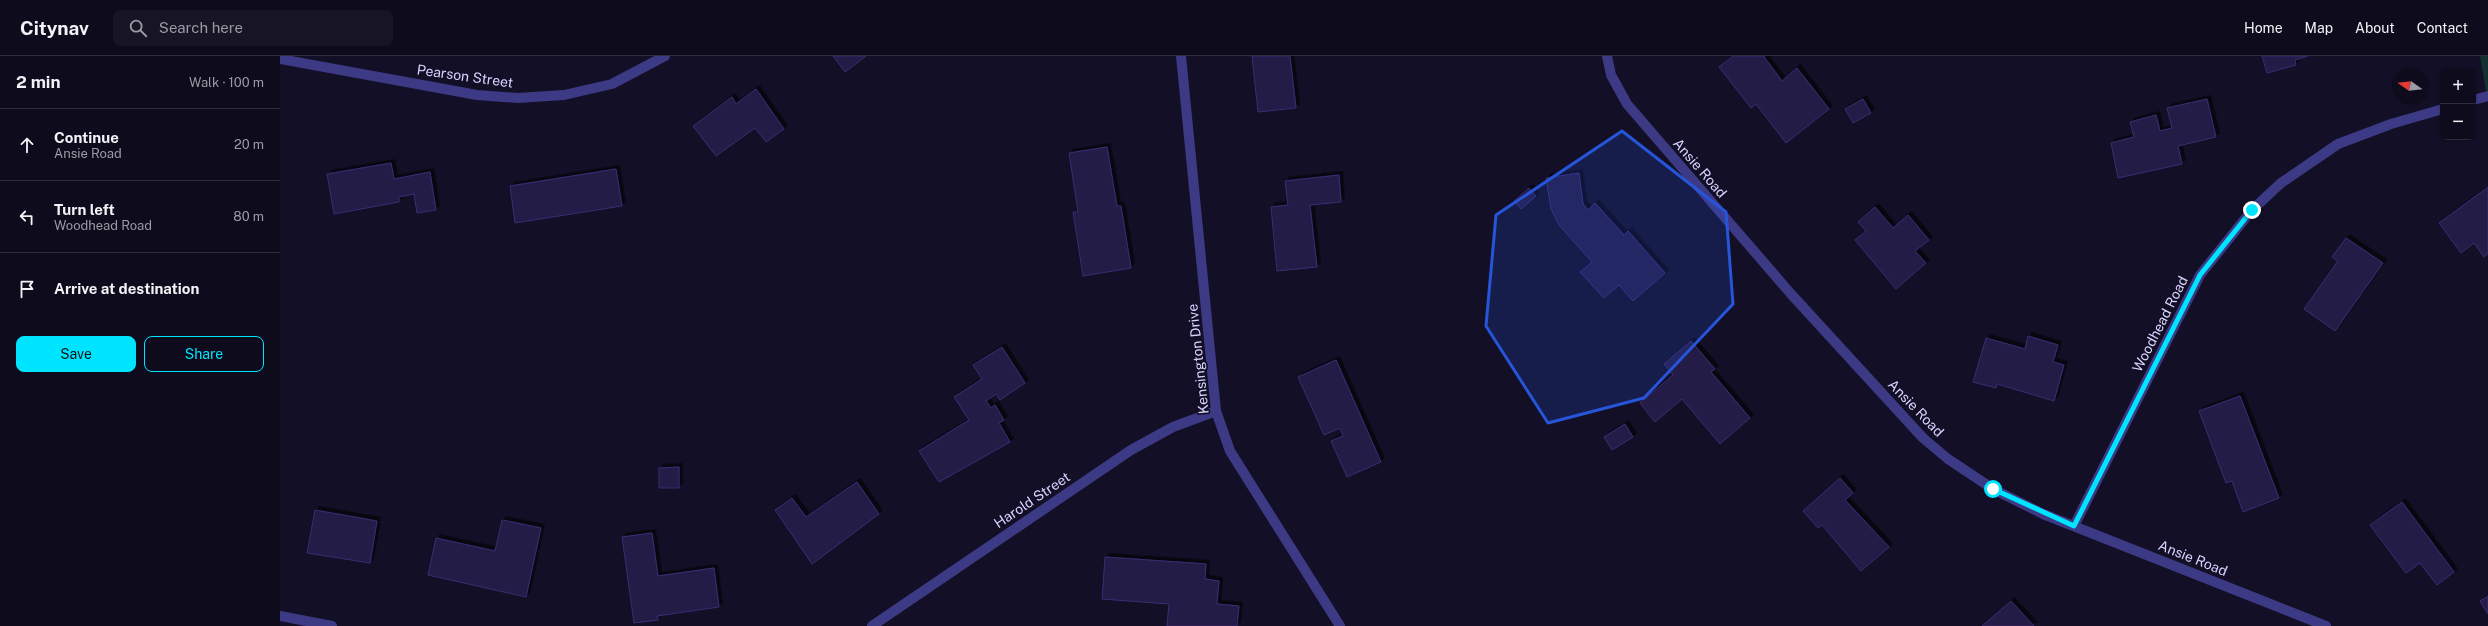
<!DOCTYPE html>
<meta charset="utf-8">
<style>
body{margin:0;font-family:"Public Sans",sans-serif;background:#171425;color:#f1f3f6}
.controls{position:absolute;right:12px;top:12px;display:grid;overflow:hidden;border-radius:8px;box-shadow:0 1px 3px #0004}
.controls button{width:36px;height:36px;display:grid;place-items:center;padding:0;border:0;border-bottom:1px solid #2e2b3b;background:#0e0b1c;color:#f1f3f6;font:20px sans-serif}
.compass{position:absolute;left:2112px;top:12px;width:36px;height:36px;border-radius:50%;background:#0e0b1c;box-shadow:0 1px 3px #0004;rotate:284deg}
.stop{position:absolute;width:12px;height:12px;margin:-9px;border:3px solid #00e5ff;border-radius:50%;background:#fff}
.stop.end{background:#00e5ff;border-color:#fff;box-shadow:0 1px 4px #0008}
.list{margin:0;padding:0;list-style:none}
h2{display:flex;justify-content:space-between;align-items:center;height:52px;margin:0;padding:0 16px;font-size:17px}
h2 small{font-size:13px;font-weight:400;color:#9b9ba3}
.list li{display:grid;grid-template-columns:26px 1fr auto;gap:12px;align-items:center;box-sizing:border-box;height:72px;padding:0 16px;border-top:1px solid #2e2b3b}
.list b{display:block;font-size:15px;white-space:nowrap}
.list p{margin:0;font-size:13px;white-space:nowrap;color:#9b9ba3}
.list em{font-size:13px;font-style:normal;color:#9b9ba3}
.actions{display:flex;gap:8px;padding:12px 16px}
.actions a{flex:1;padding:9px 0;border:1px solid #00e5ff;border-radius:8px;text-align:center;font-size:14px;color:#00e5ff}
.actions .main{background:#00e5ff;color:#111}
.icon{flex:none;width:22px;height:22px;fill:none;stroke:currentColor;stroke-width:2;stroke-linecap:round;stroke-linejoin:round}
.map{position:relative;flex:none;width:2208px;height:570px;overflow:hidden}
header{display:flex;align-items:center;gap:24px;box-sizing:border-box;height:56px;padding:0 20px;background:#0e0b1c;border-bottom:1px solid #2e2b3b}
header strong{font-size:19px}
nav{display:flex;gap:22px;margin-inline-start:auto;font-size:14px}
.search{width:280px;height:36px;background:#171425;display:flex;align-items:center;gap:10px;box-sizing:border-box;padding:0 14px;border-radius:8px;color:#9b9ba3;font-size:15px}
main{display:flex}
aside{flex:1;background:#0e0b1c}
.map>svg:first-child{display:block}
.green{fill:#12302f}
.building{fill:#241b47;stroke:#3b2d73;filter:url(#shadow)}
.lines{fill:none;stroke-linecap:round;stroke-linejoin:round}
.minor{stroke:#3d3a85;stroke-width:10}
.route{stroke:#00e5ff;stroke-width:5}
.marked{fill:#2655da;fill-opacity:0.2;stroke:#2655da;stroke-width:3;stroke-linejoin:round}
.labels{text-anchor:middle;stroke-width:3.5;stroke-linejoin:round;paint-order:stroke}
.street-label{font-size:14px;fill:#d9d4ff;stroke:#130f26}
</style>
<header>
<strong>Citynav</strong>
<div class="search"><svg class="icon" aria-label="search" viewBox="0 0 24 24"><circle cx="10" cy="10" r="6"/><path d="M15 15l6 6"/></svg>Search here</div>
<nav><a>Home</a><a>Map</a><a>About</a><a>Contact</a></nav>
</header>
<main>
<aside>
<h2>2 min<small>Walk · 100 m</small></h2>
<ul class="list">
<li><svg class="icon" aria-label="ahead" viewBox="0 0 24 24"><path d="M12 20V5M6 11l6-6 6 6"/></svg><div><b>Continue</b><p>Ansie Road</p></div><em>20 m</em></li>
<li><svg class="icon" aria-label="left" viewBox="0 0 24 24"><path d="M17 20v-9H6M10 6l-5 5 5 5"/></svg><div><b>Turn left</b><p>Woodhead Road</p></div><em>80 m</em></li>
<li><svg class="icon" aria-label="arrive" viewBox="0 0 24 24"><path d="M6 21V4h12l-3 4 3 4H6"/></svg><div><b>Arrive at destination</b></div></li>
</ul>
<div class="actions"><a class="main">Save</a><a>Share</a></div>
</aside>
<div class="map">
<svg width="2208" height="570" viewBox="0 0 2208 570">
<defs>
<filter id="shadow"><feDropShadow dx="3.5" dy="-3.5" stdDeviation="0" flood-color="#0009"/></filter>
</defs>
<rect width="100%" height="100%" fill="#130f26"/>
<!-- green -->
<path class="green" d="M 2200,0 L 2208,0 L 2208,47 Z"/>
<!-- building -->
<path class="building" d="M 553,0 L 586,0 L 565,16 Z
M 972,0 L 1010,0 L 1016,52 L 978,56 Z
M 1453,0 L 1485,0 L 1484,1 L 1502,25 L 1517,12 L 1549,53 L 1506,87 L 1476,48 L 1471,52 L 1439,11 Z
M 1982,0 L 2028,0 L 2015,4 L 2016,9 L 1987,17 Z
M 476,33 L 504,73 L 486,86 L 475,72 L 436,100 L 413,70 L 452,41 L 456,48 Z
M 1583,43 L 1591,57 L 1573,67 L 1565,53 Z
M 1927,43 L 1936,81 L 1898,90 L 1902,108 L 1838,122 L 1831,87 L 1854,81 L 1850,66 L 1876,59 L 1880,75 L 1892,72 L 1887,52 Z
M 827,91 L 837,150 L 841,150 L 851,212 L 803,220 L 793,156 L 798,156 L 789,97 Z
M 111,107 L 114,123 L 150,116 L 156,154 L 137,157 L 134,138 L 119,141 L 119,146 L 54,158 L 47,118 Z
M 336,113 L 342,150 L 235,167 L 230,130 Z
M 1299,117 L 1303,148 L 1308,154 L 1315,147 L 1344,179 L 1348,175 L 1385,217 L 1353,245 L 1339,229 L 1324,242 L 1300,216 L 1312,206 L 1279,169 L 1271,153 L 1266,122 Z
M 1059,119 L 1061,146 L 1030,149 L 1037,211 L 997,215 L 991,151 L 1008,149 L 1005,125 Z
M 2208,131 L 2208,198 L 2204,201 L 2194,187 L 2181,197 L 2159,167 Z
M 1249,132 L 1256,140 L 1241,153 L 1234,145 Z
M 1595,151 L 1613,172 L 1628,159 L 1649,184 L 1635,195 L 1646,207 L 1616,233 L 1575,184 L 1586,175 L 1578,166 Z
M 2066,182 L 2103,207 L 2055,275 L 2024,253 L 2058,205 L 2052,201 Z
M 1748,280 L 1778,289 L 1773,306 L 1784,309 L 1774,345 L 1717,328 L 1716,332 L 1693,326 L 1706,282 L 1745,293 Z
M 1411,285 L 1435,313 L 1431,316 L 1470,362 L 1440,388 L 1402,343 L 1375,366 L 1360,347 L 1393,319 L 1384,308 Z
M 722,291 L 745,327 L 720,344 L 716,338 L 706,345 L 711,352 L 715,349 L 724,364 L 719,367 L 730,386 L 659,426 L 639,395 L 689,364 L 674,341 L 702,323 L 693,309 Z
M 1056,304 L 1101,406 L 1067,421 L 1051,385 L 1063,380 L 1060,372 L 1044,379 L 1018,321 Z
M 1960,340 L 1999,442 L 1963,456 L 1952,425 L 1946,427 L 1919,355 Z
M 1345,368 L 1353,381 L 1332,394 L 1324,381 Z
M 399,411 L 399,432 L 379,432 L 379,412 Z
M 1560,422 L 1573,437 L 1565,444 L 1609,491 L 1581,515 L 1542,469 L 1538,472 L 1523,455 Z
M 577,426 L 599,458 L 532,508 L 495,454 L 512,442 L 526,461 Z
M 2122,446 L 2174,516 L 2157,529 L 2140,507 L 2126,517 L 2090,469 Z
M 35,454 L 97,465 L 90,507 L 27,497 Z
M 222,464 L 261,472 L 246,541 L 148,519 L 156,482 L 215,495 Z
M 372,477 L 378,520 L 434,512 L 439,551 L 377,560 L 378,564 L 354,567 L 342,481 Z
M 825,501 L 926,508 L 925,523 L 939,525 L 937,548 L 959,550 L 957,570 L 887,570 L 889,548 L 822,543 Z
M 2208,540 L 2208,558 L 2200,545 Z
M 1731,545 L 1754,570 L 1702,570 Z"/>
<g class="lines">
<!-- minor -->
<path class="minor" d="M 901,0 L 936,355 L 950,395 L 1060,570
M 1327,0 L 1331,19 L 1347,48 L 1511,238 L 1643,382 L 1668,403 L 1713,433 L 1763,458 L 2046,570
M 0,3 L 197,39 L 238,42 L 284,39 L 332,28 L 385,0
M 2193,44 L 2208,40
M 1794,470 L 1920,219 L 1972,154 L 2001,127 L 2058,88 L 2111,68 L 2163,53
M 0,560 L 52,570
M 592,570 L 851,394 L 893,371 L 936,355"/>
</g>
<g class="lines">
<!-- route -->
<path class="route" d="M 1713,433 L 1794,470 L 1920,219 L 1972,154"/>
</g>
<!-- marked area -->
<path class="marked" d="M 1342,75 L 1446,156 L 1453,248 L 1364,342 L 1268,367 L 1206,270 L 1216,159 Z"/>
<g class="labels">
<!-- street labels -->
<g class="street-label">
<text transform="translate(185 20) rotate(8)" y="5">Pearson Street</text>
<text transform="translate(1420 112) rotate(49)" y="5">Ansie Road</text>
<text transform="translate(1880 268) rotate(-63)" y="5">Woodhead Road</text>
<text transform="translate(918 303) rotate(-96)" y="5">Kensington Drive</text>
<text transform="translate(1636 352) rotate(46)" y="5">Ansie Road</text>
<text transform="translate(752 444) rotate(-34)" y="5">Harold Street</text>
<text transform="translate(1913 502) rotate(22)" y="5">Ansie Road</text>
</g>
</g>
</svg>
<div class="controls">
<button>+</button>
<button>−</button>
</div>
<svg class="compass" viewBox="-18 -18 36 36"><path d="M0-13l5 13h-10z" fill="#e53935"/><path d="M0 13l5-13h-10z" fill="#9b9ba3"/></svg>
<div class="stop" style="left:1713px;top:433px"></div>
<div class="stop end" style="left:1972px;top:154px"></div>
</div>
</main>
